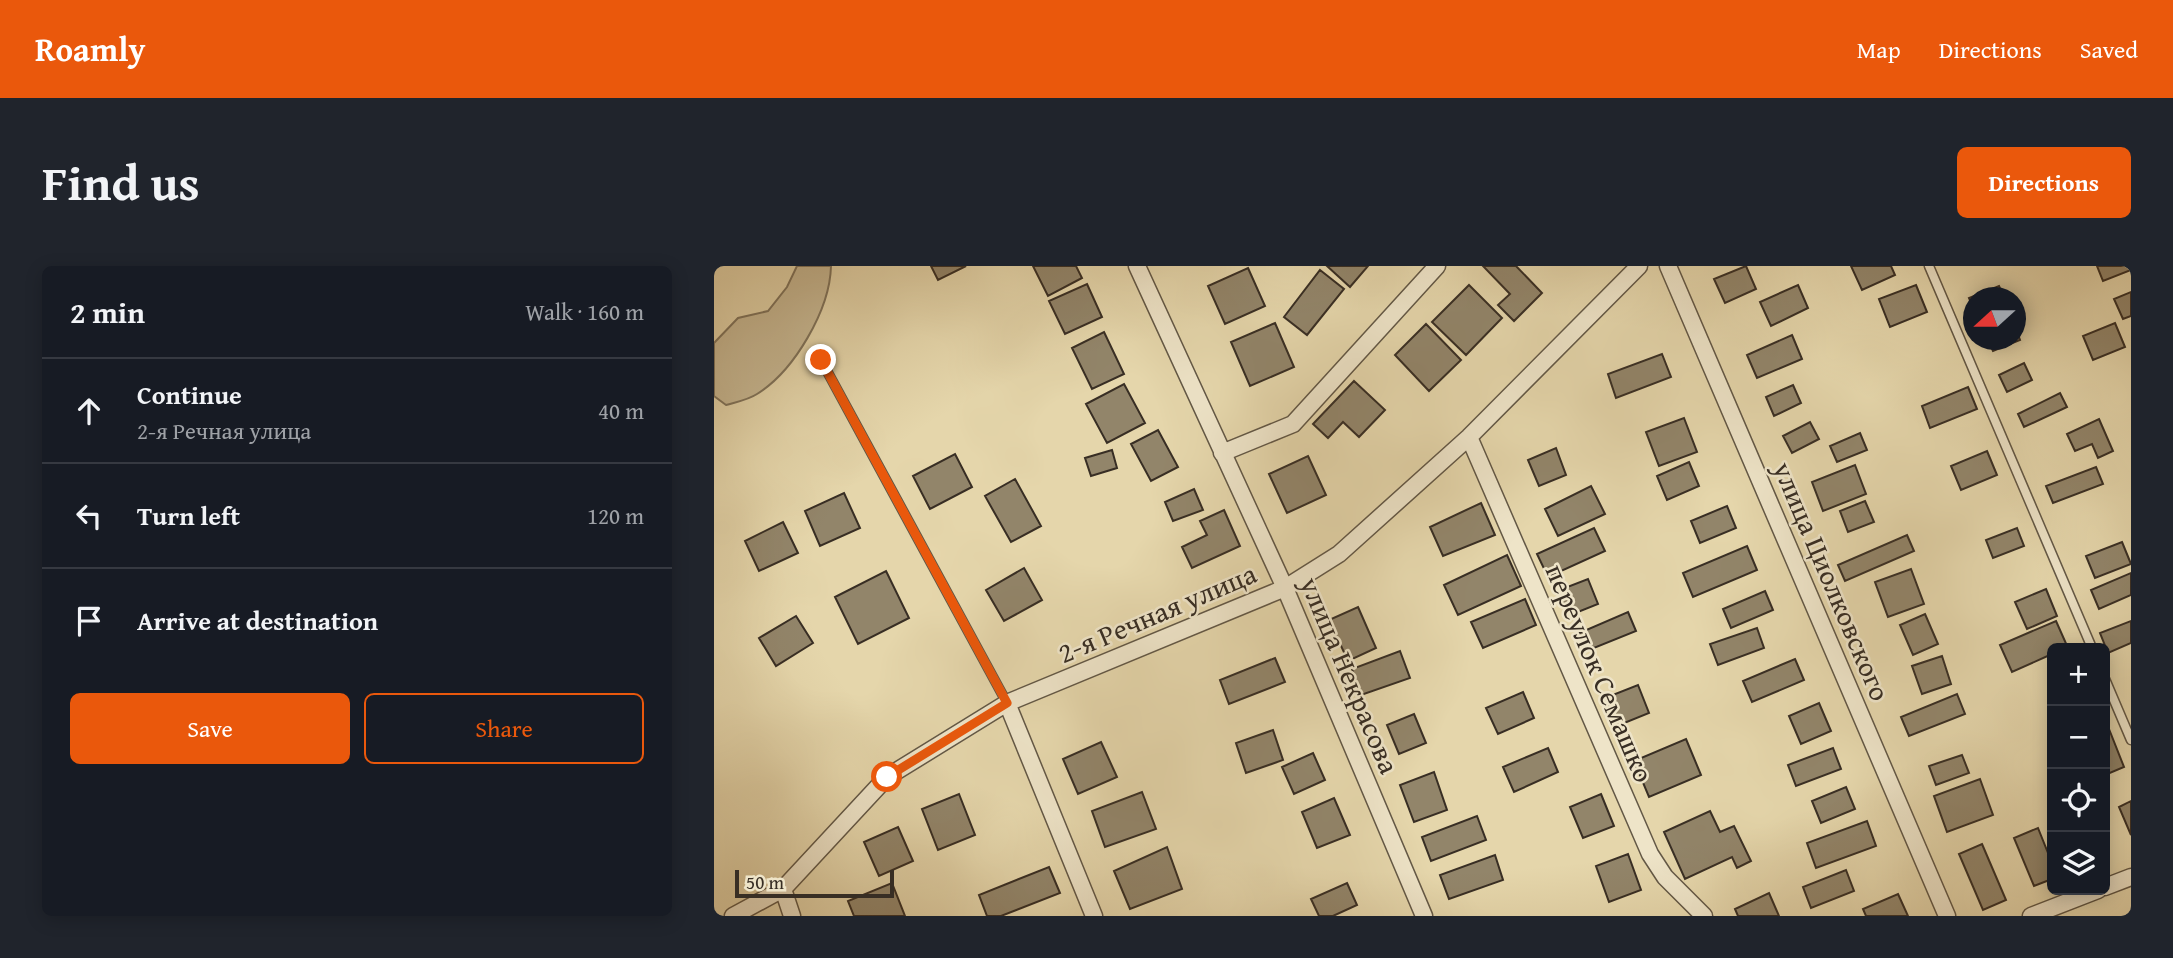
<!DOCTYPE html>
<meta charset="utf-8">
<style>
body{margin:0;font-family:"Gentium Book Plus",serif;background:#20242c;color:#f1f3f6}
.controls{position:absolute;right:21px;bottom:21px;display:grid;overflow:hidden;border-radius:10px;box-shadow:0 4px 18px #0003}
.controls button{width:63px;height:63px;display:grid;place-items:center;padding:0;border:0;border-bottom:2px solid #363941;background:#171b24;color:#f1f3f6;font:35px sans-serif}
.compass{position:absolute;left:1249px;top:21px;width:63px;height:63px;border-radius:50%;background:#171b24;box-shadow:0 4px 18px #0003;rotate:249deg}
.scale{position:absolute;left:21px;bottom:18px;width:159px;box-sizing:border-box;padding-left:7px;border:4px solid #382e24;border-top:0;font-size:19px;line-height:24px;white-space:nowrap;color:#382e24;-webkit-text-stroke:5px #eee4c8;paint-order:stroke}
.stop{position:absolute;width:21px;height:21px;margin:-16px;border:5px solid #ea580c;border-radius:50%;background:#fff}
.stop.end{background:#ea580c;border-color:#fff;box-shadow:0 2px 7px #0008}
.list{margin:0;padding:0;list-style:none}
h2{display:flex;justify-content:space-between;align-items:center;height:91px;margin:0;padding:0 28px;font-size:30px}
h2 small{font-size:23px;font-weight:400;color:#9ea1a6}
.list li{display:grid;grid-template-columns:46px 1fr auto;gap:21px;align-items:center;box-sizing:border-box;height:105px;padding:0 28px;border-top:2px solid #363941}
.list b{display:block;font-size:26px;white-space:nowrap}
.list p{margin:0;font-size:23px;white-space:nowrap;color:#9ea1a6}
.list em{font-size:23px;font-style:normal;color:#9ea1a6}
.actions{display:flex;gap:14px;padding:21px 28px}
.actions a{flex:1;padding:16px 0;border:2px solid #ea580c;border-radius:10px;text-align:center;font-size:24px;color:#ea580c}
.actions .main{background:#ea580c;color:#fff}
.icon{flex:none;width:38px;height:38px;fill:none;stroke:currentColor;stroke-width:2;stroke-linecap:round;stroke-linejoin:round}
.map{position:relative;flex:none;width:1417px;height:650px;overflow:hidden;border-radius:10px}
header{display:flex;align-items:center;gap:42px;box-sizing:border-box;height:98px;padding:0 35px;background:#ea580c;color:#fff}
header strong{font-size:33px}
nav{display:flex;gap:38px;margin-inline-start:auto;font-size:24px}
.intro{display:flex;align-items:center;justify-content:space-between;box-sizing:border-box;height:168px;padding:0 42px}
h1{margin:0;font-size:49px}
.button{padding:18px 32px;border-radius:10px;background:#ea580c;color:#fff;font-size:24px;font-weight:700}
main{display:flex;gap:42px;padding:0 42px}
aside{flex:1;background:#171b24;border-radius:10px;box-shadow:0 4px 18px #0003}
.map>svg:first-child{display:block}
.green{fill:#c8b994;stroke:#80745c;stroke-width:2}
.building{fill:#92856a;stroke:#382e24;stroke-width:2}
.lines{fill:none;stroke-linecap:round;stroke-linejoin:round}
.service-casing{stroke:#635846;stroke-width:11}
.minor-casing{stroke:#635846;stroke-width:19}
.service{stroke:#eee4c8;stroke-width:8}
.minor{stroke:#eee4c8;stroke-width:16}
.route{stroke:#ea580c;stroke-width:9}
.labels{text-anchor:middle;stroke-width:5;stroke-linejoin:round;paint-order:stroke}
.street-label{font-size:28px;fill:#382e24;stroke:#eee4c8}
</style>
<header>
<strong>Roamly</strong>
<nav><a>Map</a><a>Directions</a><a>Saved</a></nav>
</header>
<div class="intro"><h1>Find us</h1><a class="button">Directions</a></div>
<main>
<aside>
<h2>2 min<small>Walk · 160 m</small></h2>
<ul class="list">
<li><svg class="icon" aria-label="ahead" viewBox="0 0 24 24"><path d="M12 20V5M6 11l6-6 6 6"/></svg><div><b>Continue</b><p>2-я Речная улица</p></div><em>40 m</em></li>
<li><svg class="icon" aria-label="left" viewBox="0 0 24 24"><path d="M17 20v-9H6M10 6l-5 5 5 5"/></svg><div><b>Turn left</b></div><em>120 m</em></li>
<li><svg class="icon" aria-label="arrive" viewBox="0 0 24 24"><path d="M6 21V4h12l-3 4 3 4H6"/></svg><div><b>Arrive at destination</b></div></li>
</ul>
<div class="actions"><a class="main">Save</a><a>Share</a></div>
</aside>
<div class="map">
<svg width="1417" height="650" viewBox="0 0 1417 650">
<rect width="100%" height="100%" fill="#e5d6ab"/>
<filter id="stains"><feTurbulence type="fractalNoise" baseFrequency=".00286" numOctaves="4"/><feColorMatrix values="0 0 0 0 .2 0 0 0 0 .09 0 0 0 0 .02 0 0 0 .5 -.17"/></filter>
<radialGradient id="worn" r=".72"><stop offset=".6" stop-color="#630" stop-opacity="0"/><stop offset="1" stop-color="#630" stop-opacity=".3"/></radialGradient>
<!-- green -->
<path class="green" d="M 83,0 L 117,0 C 116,44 80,105 43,128 C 34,134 22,136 12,139 L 0,130 L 0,77 L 24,52 L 54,45 L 73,21 Z"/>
<!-- building -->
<path class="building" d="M 217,0 L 252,0 L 224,14 Z
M 319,0 L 362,0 L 368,12 L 334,30 Z
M 613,0 L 654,0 L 636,21 Z
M 769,0 L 802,0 L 828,27 L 800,55 L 784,39 L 796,28 Z
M 1032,0 L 1042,23 L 1011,37 L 1000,13 Z
M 1137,0 L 1177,0 L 1181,9 L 1148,24 Z
M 1383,0 L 1417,0 L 1417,4 L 1389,15 Z
M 534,2 L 551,40 L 511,58 L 494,20 Z
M 606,4 L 630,23 L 593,69 L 570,51 Z
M 373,18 L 388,51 L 351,68 L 335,35 Z
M 755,19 L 788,52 L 752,89 L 718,56 Z
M 1084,19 L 1094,42 L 1057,60 L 1046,36 Z
M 1202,19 L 1213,46 L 1176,61 L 1165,33 Z
M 1285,20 L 1290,32 L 1260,32 L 1260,43 L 1255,32 Z
M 1417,26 L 1417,50 L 1409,53 L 1400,33 Z
M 561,57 L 580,101 L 536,120 L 517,76 Z
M 1401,57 L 1411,81 L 1379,94 L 1369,70 Z
M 712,58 L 747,94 L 715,125 L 681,89 Z
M 1302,63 L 1306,74 L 1279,85 L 1274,74 L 1302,74 Z
M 390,66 L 410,108 L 378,123 L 358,82 Z
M 1078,69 L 1088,93 L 1043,112 L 1033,89 Z
M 948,88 L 957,111 L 902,132 L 894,108 Z
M 1310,97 L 1318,114 L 1293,126 L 1285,109 Z
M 640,115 L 671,144 L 645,171 L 629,156 L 614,172 L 599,158 Z
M 410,118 L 431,157 L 393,177 L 372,138 Z
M 1079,119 L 1087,137 L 1060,150 L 1052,131 Z
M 1254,121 L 1263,143 L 1216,162 L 1208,140 Z
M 1346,127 L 1353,141 L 1310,161 L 1304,148 Z
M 970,152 L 983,186 L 945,200 L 932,166 Z
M 1385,153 L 1399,185 L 1384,192 L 1378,178 L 1361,185 L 1353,168 Z
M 1096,156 L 1105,173 L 1078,187 L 1069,170 Z
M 444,164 L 464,201 L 437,215 L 417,178 Z
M 1146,167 L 1153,184 L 1123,196 L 1116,180 Z
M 842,182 L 852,209 L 825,220 L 814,194 Z
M 398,184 L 403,202 L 377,210 L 371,192 Z
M 1273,185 L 1283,209 L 1247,224 L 1237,200 Z
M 241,188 L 258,221 L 216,243 L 199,210 Z
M 594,190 L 612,229 L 573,247 L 555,208 Z
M 975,196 L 985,220 L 953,234 L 943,210 Z
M 1141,199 L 1152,228 L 1109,245 L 1098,216 Z
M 1382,201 L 1389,218 L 1339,237 L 1332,220 Z
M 301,213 L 327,260 L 297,276 L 271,230 Z
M 877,220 L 891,248 L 844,270 L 831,243 Z
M 480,223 L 489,244 L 459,255 L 451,236 Z
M 130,227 L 146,262 L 106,280 L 91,245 Z
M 1151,235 L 1160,256 L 1134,266 L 1126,245 Z
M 767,237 L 781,269 L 729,290 L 716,261 Z
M 1013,240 L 1022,262 L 986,277 L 977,255 Z
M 510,244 L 526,280 L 478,302 L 468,281 L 493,269 L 486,255 Z
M 69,256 L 84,287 L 45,305 L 31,275 Z
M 880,262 L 891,285 L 834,311 L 823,288 Z
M 1303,262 L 1310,280 L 1279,292 L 1272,274 Z
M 1193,269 L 1200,285 L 1131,315 L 1124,299 Z
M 1408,276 L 1417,298 L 1381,312 L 1372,290 Z
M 1033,280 L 1043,304 L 979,331 L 969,307 Z
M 793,289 L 807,320 L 744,349 L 730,319 Z
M 310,302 L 328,334 L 290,355 L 272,324 Z
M 1197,303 L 1210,338 L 1174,351 L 1161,316 Z
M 172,305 L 195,352 L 144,378 L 121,331 Z
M 1417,307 L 1417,329 L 1385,343 L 1377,324 Z
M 874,313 L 884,338 L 854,350 L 843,325 Z
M 1332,323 L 1343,350 L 1313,363 L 1301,336 Z
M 1051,325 L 1059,344 L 1017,362 L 1009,343 Z
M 811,333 L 822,359 L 769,382 L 757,356 Z
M 644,341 L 662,382 L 634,395 L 615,354 Z
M 914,346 L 922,365 L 870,386 L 863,368 Z
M 1211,348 L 1224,378 L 1199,389 L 1186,359 Z
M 82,350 L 99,377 L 62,400 L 45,372 Z
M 1342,355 L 1354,382 L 1338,382 L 1338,388 L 1298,406 L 1286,379 Z
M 1417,355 L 1417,377 L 1394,387 L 1386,367 Z
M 1043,362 L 1050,382 L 1004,399 L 996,378 Z
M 686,385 L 696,412 L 647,429 L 638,403 Z
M 1228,390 L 1237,418 L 1208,428 L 1198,400 Z
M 561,392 L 571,416 L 515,438 L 506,414 Z
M 1081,393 L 1090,414 L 1038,436 L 1029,415 Z
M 924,419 L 935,447 L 903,460 L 891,432 Z
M 809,426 L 820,452 L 784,468 L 772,442 Z
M 1243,428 L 1251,448 L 1195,470 L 1187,451 Z
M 1105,437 L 1117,465 L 1087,478 L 1075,450 Z
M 700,448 L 712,477 L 685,488 L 673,459 Z
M 1395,463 L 1410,501 L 1391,509 L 1391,464 Z
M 559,464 L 569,494 L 532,507 L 522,477 Z
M 972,473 L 987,509 L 935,531 L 920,495 Z
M 387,476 L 403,511 L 364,528 L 349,493 Z
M 834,482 L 844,506 L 800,526 L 789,501 Z
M 1119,482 L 1127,503 L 1082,520 L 1074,499 Z
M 599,487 L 611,514 L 580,528 L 568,501 Z
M 1248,489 L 1255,507 L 1222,519 L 1215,500 Z
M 720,506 L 733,544 L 700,556 L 686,519 Z
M 1266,513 L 1279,549 L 1233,566 L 1220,530 Z
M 1132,521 L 1141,543 L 1107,557 L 1098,535 Z
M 428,526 L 442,563 L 391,581 L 378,545 Z
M 245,528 L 261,569 L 224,584 L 208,543 Z
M 887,528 L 900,560 L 869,572 L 856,541 Z
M 620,532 L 636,569 L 603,582 L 588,546 Z
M 1417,535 L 1417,569 L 1405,541 Z
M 996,545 L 1006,566 L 1020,560 L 1037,595 L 1023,602 L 1018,591 L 971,613 L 950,566 Z
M 763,550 L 772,574 L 717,595 L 708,571 Z
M 1153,555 L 1162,580 L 1102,602 L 1093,577 Z
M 184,561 L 199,595 L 165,610 L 150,576 Z
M 1324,562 L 1338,597 L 1338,613 L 1320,620 L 1300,572 Z
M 1268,578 L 1292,634 L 1269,644 L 1245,588 Z
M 453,581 L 468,623 L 416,643 L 400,605 Z
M 914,588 L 927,624 L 895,636 L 882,600 Z
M 781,589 L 789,614 L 735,633 L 726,609 Z
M 335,601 L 346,627 L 287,650 L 273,650 L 265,629 Z
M 1132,604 L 1140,625 L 1097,642 L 1089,621 Z
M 178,617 L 191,650 L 140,650 L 134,635 Z
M 633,617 L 643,639 L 619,650 L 605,650 L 597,633 Z
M 1055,627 L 1065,650 L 1024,650 L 1021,643 Z
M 1184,628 L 1194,650 L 1152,650 L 1149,643 Z"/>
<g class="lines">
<!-- service casing -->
<g class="service-casing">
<path id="service" d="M 1215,0 L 1378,382
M 107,94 L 293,437
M 1391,413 L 1417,474"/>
</g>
<!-- minor casing -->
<g class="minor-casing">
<path id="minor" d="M 423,0 L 571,322 L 710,650
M 954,0 L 1233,650
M 755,171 L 936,588 L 951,611 L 990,650
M 508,187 L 579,158 L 723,0
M 293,437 L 380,650
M 1391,621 L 1417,611
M 69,623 L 78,650
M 19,650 L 69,623 L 173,511 L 293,437 L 571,322 L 625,288 L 755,171 L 925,0
M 1317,650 L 1384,624"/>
</g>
<!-- service -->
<use href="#service" class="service"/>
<!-- minor -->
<use href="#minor" class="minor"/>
</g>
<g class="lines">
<!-- route -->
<path class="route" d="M 107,94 L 293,437 L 173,511"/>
</g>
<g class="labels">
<!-- street labels -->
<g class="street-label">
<text transform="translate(1118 315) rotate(67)" y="10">улица Циолковского</text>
<text transform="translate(443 347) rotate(-23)" y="10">2-я Речная улица</text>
<text transform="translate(886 407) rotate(67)" y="10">переулок Семашко</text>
<text transform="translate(636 409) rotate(67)" y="10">улица Некрасова</text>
</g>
</g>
<rect width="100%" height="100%" filter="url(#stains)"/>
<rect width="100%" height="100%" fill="url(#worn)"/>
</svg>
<div class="controls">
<button>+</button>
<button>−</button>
<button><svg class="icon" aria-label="locate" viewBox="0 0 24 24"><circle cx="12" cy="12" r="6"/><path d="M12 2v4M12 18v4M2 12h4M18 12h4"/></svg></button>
<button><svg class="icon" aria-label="layers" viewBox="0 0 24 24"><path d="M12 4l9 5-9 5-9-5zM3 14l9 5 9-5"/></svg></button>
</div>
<svg class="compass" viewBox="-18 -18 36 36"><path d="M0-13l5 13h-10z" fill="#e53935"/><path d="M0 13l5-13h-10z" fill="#9ea1a6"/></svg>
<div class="scale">50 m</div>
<div class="stop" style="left:173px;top:511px"></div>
<div class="stop end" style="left:107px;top:94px"></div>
</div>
</main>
